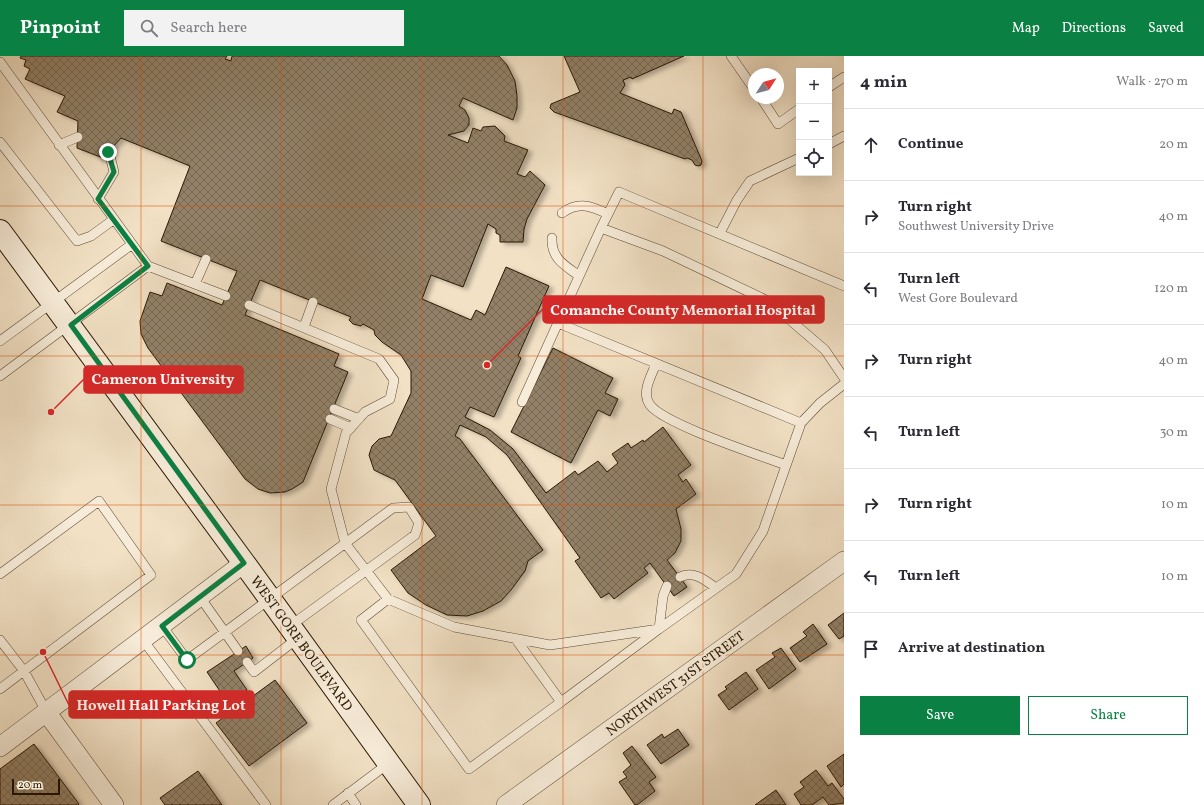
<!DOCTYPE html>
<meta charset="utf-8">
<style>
body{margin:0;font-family:Vollkorn,serif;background:#f2f2f3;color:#2b2b33}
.controls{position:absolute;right:12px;top:12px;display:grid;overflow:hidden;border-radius:0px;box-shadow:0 4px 16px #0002}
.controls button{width:36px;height:36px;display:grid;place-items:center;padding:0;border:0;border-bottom:1px solid #e1e1e2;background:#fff;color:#2b2b33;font:20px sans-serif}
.compass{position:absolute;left:748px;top:12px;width:36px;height:36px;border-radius:50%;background:#fff;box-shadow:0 4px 16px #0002;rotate:54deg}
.scale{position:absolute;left:12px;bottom:10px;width:48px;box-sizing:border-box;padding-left:4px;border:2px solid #2a1803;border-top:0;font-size:11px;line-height:14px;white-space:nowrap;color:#2a1803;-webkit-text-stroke:3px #f7ecd9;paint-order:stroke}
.stop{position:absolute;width:12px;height:12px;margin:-9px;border:3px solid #0b8043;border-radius:50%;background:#fff}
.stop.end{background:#0b8043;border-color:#fff;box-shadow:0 1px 4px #0008}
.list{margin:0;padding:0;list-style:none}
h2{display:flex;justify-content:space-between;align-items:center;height:52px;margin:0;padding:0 16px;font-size:17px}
h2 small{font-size:13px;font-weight:400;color:#7c7c81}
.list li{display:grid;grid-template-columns:26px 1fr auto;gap:12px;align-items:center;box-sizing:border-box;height:72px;padding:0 16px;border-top:1px solid #e1e1e2}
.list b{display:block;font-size:15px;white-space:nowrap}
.list p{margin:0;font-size:13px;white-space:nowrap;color:#7c7c81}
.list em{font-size:13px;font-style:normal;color:#7c7c81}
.actions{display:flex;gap:8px;padding:12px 16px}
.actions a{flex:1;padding:9px 0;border:1px solid #0b8043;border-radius:0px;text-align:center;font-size:14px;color:#0b8043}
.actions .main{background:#0b8043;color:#fff}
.icon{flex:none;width:22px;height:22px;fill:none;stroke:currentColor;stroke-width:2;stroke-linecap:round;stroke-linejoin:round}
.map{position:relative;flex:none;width:844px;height:749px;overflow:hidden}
header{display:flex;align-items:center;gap:24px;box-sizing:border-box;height:56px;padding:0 20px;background:#0b8043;color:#fff}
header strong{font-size:19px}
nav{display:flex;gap:22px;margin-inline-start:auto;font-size:14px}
.search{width:280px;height:36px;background:#f2f2f3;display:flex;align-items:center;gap:10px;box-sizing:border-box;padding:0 14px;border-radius:0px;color:#7c7c81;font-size:15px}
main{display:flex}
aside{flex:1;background:#fff}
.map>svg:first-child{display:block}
.building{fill:url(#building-cross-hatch);stroke:#2a1803;filter:url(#shadow)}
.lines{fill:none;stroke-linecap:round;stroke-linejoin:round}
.lane-casing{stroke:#5c4a34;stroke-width:10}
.street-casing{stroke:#5c4a34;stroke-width:20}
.secondary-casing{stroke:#2a1803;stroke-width:24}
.lane{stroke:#f7ecd9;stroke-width:9}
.street{stroke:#f7ecd9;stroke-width:19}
.secondary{stroke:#f7ecd9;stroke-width:22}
.route{stroke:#0b8043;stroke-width:5}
.grid{fill:none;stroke:#de560c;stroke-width:1;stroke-opacity:0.55}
.labels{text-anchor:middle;stroke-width:4;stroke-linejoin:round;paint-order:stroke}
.street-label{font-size:14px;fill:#2a1803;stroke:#f7ecd9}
.leader{fill:none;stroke:#d62828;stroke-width:1.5}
.callout-dot{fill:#d62828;stroke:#f7ecd9;stroke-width:1.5}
.callout{fill:#d62828;stroke:#d62828;stroke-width:1.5}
.callout-label{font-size:15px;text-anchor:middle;font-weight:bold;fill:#fff}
</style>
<header>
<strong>Pinpoint</strong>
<div class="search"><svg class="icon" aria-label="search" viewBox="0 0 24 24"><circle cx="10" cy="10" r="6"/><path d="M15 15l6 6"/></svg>Search here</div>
<nav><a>Map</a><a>Directions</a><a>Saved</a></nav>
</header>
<main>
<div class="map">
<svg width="844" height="749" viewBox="0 0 844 749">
<defs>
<pattern id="building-cross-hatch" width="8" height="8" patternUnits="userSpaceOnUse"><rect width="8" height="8" fill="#928168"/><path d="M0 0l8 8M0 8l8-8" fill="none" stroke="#776953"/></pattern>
<filter id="shadow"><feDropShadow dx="4.5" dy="2.5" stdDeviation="2" flood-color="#0004"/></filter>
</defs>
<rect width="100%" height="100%" fill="#f2e1c5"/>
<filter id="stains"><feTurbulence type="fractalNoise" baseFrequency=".005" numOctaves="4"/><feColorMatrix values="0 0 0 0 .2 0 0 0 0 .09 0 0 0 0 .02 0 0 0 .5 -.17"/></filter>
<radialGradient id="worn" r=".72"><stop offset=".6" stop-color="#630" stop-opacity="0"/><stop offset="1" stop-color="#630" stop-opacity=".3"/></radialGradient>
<!-- building -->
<path class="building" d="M 21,0 L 227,0 L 225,3 L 231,5 L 232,0 L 499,0 L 507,9 L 515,25 L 517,40 L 517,52 L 513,64 L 463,42 L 459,50 L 465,54 L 469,62 L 469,69 L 464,75 L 448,79 L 468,87 L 473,72 L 481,75 L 483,71 L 495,70 L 505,80 L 504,85 L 528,94 L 517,118 L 525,121 L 530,115 L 545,129 L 527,163 L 524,173 L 523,186 L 500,186 L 500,179 L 496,177 L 496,173 L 488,168 L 463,231 L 431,219 L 422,243 L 471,264 L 476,254 L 485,259 L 506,211 L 549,230 L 518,300 L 521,302 L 494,361 L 470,351 L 465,361 L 490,374 L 513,393 L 546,437 L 575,415 L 578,419 L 598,405 L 607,416 L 618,407 L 612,398 L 628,387 L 631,392 L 643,384 L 644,386 L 663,371 L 691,409 L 678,419 L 683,426 L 686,423 L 696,438 L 676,453 L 681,473 L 681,485 L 675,497 L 667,504 L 687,531 L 674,540 L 650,507 L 644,512 L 648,517 L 614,543 L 609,537 L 601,542 L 575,505 L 580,502 L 507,399 L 486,381 L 460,369 L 455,380 L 460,383 L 543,494 L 528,505 L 525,515 L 511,534 L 501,545 L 483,555 L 467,560 L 447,559 L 426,549 L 408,537 L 391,514 L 436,480 L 395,424 L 374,414 L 369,399 L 372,390 L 379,383 L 391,380 L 411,337 L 411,315 L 401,299 L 382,286 L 375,279 L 374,274 L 363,268 L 361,270 L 353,268 L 349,264 L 351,261 L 260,224 L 245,259 L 339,298 L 334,310 L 348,316 L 303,426 L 292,433 L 285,436 L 270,437 L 258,433 L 245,423 L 148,292 L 141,278 L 140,265 L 150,236 L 162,240 L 167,227 L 222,249 L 237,215 L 161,185 L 190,110 L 121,82 L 103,102 L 77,92 L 78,65 L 57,56 L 65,40 L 25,23 L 30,13 L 24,10 L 26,4 L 20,2 Z
M 564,0 L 684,0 L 632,23 L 631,21 L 623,24 L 625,29 L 620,37 L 672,58 L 674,53 L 681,56 L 702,105 L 701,109 L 698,110 L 695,109 L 692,104 L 687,102 L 685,103 L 554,56 L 550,52 L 551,48 L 580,36 Z
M 553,292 L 613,322 L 605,337 L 618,343 L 610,360 L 598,354 L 571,407 L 511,376 Z
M 844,557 L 844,580 L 839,583 L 828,569 Z
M 813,568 L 827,588 L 800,606 L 790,592 L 807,580 L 803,576 Z
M 246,590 L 253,602 L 234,615 L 247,634 L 228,647 L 207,616 Z
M 781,592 L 796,613 L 769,633 L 756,614 L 775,601 L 772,597 Z
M 746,616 L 758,633 L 729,654 L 718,639 L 727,633 L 725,631 Z
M 275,624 L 307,667 L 249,710 L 216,667 Z
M 678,673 L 689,689 L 661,708 L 647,689 L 662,678 L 664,682 Z
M 34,688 L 79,748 L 78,749 L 0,749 L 0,713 Z
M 632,690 L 656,721 L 649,726 L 655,735 L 637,749 L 635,749 L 619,726 L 627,721 L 623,716 L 631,709 L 623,697 Z
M 844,698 L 844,728 L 841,731 L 827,710 Z
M 816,714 L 828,730 L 832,727 L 844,743 L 844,747 L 829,749 L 823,741 L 812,749 L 801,749 L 794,738 L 804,731 L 800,726 Z
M 198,715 L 222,749 L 165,749 L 160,742 Z
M 776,734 L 786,749 L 755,749 Z"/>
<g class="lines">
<!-- lane casing -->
<g class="lane-casing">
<path id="lane" d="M 731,0 L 754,33
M 0,6 L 148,210 L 226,240
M 829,31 L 844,21
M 761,42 L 778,68 L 799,53
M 0,86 L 77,185 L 91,180 L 113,164
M 829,88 L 844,80
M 59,89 L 78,81
M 98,143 L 114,116 L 109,96
M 562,157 C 579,145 591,150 608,158
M 601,172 L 619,136 L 844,230
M 720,177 L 737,144 L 750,125 L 799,102
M 552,182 C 551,202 564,209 578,219
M 195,228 L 206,203
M 249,249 L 379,303 L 394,324 L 390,343 L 365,356 L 346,377 L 331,433 L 345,487 L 388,543 L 454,571 L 550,589 L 659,573 L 736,518 L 763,475 L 801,367 L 820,347 L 844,328
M 558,267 L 801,367
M 304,271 L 313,246
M 0,285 L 131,189
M 656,308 C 651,320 641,337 650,349 C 664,368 759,399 786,409
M 0,320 L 148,210
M 522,346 L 601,172 L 663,195 L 768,245 L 825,294 L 844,322
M 334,353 L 359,363
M 330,363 L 351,372
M 0,518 L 99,445 L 151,519 L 0,633
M 680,521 C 693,514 705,524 716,532
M 200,541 L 238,595
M 388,543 L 361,564 L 469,713 L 561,646
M 162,570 L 187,604 L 393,452 L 409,451 L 419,467 L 415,479 L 290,570
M 515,582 L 561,646 L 659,573 L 663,540 L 667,530
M 0,584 L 24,615 L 47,657
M 143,584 L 266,749
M 247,606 L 254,616 L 298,582
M 348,737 L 356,749
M 333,749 L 389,707"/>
</g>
<!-- street casing -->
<g class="street-casing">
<path id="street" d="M 47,657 L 114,749
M 0,691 L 244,507
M 506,749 L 844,505"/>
</g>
<!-- secondary casing -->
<g class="secondary-casing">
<path id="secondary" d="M 0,175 L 244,507 L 419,749"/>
</g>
<!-- lane -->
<use href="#lane" class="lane"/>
<!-- street -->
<use href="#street" class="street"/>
<!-- secondary -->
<use href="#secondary" class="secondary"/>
</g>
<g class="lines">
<!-- route -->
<path class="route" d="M 108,96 L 114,116 L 98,143 L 148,210 L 71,269 L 244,507 L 162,570 L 187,604"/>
</g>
<!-- grid -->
<path class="grid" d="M 141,0 L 141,749M 281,0 L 281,749M 422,0 L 422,749M 563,0 L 563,749M 703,0 L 703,749M 0,150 L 844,150M 0,300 L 844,300M 0,449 L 844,449M 0,599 L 844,599"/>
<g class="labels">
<!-- street labels -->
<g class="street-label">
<text transform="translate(302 587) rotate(54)" y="5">WEST GORE BOULEVARD</text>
<text transform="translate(675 627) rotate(-36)" y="5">NORTHWEST 31ST STREET</text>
</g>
</g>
<!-- callouts -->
<path class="leader" d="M487 309L543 253M51 356L84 323M43 596L69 649"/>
<g class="callout-dot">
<circle cx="487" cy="309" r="4"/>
<circle cx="51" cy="356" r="4"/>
<circle cx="43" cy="596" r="4"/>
</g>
<g class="callout">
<rect x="543" y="240" width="281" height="27" rx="4"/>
<rect x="84" y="310" width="159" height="27" rx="4"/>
<rect x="69" y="635" width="185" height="27" rx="4"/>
</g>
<g class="callout-label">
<text x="683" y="259">Comanche County Memorial Hospital</text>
<text x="163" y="328">Cameron University</text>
<text x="161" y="654">Howell Hall Parking Lot</text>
</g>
<rect width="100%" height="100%" filter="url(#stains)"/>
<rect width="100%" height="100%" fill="url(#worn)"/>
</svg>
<div class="controls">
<button>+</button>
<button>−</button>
<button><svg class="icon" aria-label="locate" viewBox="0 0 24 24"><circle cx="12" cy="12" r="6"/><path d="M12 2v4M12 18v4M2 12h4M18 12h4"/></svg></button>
</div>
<svg class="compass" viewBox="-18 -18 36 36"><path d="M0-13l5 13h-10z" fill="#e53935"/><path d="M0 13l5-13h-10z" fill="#7c7c81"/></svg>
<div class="scale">20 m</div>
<div class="stop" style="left:187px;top:604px"></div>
<div class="stop end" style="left:108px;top:96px"></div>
</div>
<aside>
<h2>4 min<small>Walk · 270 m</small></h2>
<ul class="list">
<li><svg class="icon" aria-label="ahead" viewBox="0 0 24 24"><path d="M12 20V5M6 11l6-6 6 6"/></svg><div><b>Continue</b></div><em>20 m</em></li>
<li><svg class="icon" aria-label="right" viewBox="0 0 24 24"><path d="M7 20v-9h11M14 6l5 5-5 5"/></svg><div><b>Turn right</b><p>Southwest University Drive</p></div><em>40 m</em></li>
<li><svg class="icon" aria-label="left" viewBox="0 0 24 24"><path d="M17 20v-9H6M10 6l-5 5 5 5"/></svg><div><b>Turn left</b><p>West Gore Boulevard</p></div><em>120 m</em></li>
<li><svg class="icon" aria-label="right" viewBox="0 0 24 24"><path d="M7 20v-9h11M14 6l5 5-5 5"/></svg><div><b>Turn right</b></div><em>40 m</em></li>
<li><svg class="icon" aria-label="left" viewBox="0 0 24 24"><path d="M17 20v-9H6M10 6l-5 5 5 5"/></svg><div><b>Turn left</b></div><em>30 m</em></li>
<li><svg class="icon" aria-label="right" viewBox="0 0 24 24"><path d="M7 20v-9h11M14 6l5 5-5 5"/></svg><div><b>Turn right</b></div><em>10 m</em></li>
<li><svg class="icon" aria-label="left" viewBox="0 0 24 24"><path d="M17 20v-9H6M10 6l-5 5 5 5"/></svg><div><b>Turn left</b></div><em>10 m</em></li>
<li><svg class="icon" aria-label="arrive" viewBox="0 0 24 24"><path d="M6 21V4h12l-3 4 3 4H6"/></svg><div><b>Arrive at destination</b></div></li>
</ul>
<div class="actions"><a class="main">Save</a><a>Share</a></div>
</aside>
</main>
